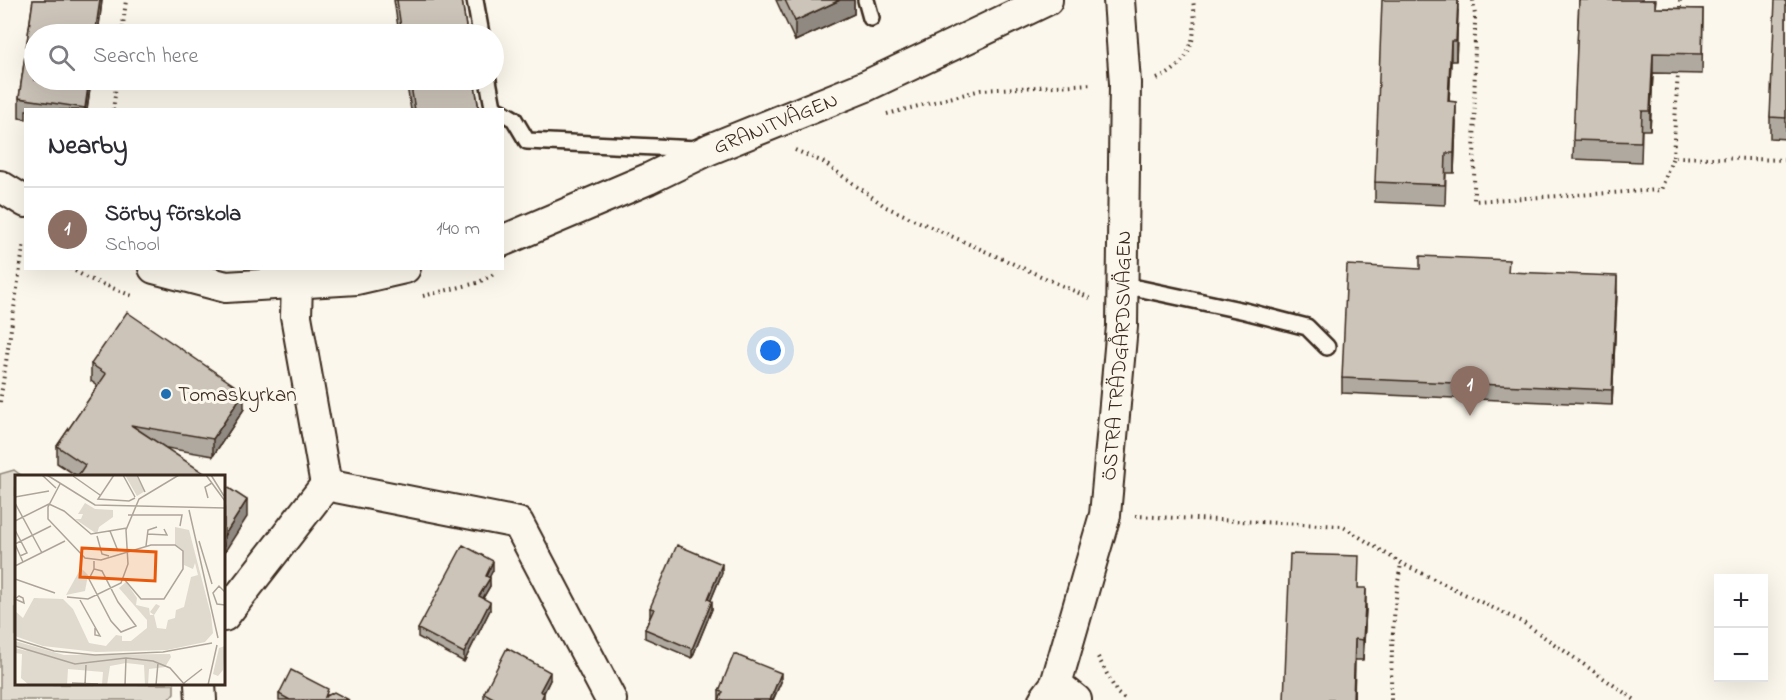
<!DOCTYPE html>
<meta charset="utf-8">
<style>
body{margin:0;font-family:"Indie Flower",sans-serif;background:#f7f7f7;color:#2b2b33}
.controls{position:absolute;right:18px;bottom:18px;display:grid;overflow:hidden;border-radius:0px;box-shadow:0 6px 24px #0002}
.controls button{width:54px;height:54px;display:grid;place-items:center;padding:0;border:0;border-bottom:2px solid #e1e1e2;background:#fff;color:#2b2b33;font:30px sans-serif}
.you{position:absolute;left:771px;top:351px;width:21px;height:21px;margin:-15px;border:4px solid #fff;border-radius:50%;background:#1a73e8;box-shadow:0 0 0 9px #1a73e833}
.badge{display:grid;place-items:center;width:39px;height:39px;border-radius:50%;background:#111827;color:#fff;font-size:20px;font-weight:700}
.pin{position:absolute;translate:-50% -50px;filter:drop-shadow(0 2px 3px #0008)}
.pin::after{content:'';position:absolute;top:32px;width:21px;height:18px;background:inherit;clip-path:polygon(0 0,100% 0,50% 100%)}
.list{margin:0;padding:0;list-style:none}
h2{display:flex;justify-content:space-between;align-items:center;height:78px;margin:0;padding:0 24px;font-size:26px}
h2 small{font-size:20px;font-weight:400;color:#7c7c81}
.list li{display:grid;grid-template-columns:39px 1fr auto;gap:18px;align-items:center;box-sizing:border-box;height:84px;padding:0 24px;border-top:2px solid #e1e1e2}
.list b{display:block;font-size:22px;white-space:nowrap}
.list p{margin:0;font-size:20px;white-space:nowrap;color:#7c7c81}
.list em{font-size:20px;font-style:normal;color:#7c7c81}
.icon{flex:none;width:33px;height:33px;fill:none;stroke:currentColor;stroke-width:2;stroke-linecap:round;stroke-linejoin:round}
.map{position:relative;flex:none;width:1786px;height:700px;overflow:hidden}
.search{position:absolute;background:#fff;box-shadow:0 6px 24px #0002;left:24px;top:24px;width:480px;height:66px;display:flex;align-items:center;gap:15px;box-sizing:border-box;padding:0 21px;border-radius:33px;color:#7c7c81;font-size:22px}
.panel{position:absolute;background:#fff;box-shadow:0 6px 24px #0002;left:24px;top:108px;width:480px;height:162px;border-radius:0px}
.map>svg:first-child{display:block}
.green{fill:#dfd9ce;stroke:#8d8276;stroke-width:1.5}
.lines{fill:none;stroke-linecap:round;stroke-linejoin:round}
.lane-casing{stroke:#3b2a1e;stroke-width:20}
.street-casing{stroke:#3b2a1e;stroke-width:34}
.path{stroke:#3b2a1e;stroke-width:4;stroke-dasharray:1.5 4.5;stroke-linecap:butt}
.lane{stroke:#fbf7ec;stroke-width:15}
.street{stroke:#fbf7ec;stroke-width:30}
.wall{fill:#afa99f;stroke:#3b2a1e;stroke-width:1.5}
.shaded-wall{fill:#8f8982;stroke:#3b2a1e;stroke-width:1.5}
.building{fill:#ccc4b9;stroke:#3b2a1e;stroke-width:1.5}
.poi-dot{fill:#1f6fb2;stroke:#fbf7ec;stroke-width:2}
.labels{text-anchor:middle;stroke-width:6;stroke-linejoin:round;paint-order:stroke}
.street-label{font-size:21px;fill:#3b2a1e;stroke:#fbf7ec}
.poi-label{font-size:21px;fill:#3b2a1e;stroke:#fbf7ec;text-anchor:start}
.inset-road{fill:none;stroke:#aea59a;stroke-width:1.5}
.view{fill:#e8590c;fill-opacity:0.15;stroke:#e8590c;stroke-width:3}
.inset-edge{fill:none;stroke:#3b2a1e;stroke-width:3}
</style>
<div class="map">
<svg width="1786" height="700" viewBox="0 0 1786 700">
<rect width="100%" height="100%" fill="#fbf7ec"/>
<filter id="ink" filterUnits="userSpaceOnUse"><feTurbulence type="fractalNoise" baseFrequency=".0167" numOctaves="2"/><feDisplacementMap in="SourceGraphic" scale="12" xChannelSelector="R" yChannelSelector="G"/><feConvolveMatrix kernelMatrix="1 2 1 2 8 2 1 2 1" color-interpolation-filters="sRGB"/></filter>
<g filter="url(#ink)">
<!-- green -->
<path class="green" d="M 14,470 L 22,476 L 16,476 L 16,684 L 174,684 L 174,693 L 168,700 L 0,700 L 0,474 Z"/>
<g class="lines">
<!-- lane casing -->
<g class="lane-casing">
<path id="lane" d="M 475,0 L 481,34
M 866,0 L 871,18
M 488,80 L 493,107 L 497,110
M 502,112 L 514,119 L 527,141 L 698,149
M 1123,285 L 1245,311 L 1307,327 L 1327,347"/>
</g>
<!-- street casing -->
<g class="street-casing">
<g id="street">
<path d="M 0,186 L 26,202"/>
<path id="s1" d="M 502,241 L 648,179 L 710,149 L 866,86 L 1047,0"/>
<path d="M 154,268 L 226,287 L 357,279 L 405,268"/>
<path d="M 326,485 L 518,523 L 611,700"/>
<path d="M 224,616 L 326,485 L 296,316 L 297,284"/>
<path d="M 200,684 L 201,700"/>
<path d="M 1056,684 L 1076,700"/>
<path id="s2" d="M 1044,700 L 1056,684 L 1105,515 L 1122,326 L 1125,83 L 1119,0"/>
</g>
</g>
<!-- path -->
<path class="path" d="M 1473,0 L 1475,15 L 1474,201 L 1661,190 L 1673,157 L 1786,160
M 1680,0 L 1680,11
M 122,34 L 126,0
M 1157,79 C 1192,65 1198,34 1193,0
M 113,110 L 117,80
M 887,114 L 981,90 L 1093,84
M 795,150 L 823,162 L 886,207 L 1090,298
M 1673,157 L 1678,70
M 70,268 L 87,278 L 135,297
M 423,296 L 477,283 L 496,273
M 0,402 L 24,242
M 1135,516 L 1342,526 L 1401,563 L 1524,623 L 1635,700
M 1098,657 L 1117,693 L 1126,700
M 1391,700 C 1391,654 1393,609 1401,564"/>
<!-- lane -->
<use href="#lane" class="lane"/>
<!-- street -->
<use href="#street" class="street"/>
</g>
<!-- wall -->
<path class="wall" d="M 33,0 L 102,0 L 98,34 L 34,34 L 34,80 L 91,80 L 87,110 L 26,110 L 26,119 L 19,118 L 19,98 Z
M 394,0 L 462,0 L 467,34 L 399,34 Z
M 776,0 L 854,0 L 854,14 L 795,41 Z
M 1579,0 L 1656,0 L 1655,8 L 1703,9 L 1702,74 L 1653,73 L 1650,130 L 1642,130 L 1641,162 L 1573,159 Z
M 1786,0 L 1786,139 L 1770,138 L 1770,117 Z
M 1458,10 L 1456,61 L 1451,61 L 1449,101 L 1456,122 L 1454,173 L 1446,173 L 1445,205 L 1375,202 L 1375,182 Z
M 406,80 L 474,80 L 479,110 L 411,110 Z
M 1509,272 L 1617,291 L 1612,405 L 1342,393 L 1342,378 Z
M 91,364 L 244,409 L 213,456 L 167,448 L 77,476 L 57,463 L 57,446 L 98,386 L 91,381 Z
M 493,570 L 489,577 L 490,586 L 483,598 L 490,610 L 464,662 L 418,637 L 418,629 Z
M 722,573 L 711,600 L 712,609 L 692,658 L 645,638 L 645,629 L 650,616 L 650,608 Z
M 1358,588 L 1366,608 L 1363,660 L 1355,660 L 1354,700 L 1284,700 Z
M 550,680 L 544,693 L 544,700 L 484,700 L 484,693 Z
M 781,682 L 773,700 L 719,700 L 719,691 Z
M 279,694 L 328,695 L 349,700 L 279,700 Z"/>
<!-- shaded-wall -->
<path class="shaded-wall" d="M 100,0 L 102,0 L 98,34 L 95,34 Z
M 840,0 L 854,0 L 854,14 L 795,41 L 795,21 Z
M 1458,0 L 1458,10 L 1456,61 L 1456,41 Z
M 1451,41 L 1451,61 L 1448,121 L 1448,101 Z
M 1653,53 L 1653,73 L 1650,130 L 1650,111 Z
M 89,80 L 91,80 L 87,110 L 85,110 Z
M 1456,102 L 1456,122 L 1454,173 L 1454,153 Z
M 1617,276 L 1617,291 L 1612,405 L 1612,390 Z
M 244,392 L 244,409 L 213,456 L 213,439 Z
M 247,500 L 247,517 L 224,553 L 224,536 Z
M 493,561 L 493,570 L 486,584 L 486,576 Z
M 722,564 L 722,573 L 708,607 L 708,599 Z
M 490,578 L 490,586 L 479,605 L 479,596 Z
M 1366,588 L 1366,608 L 1363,660 L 1363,640 Z
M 712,601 L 712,609 L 692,658 L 692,649 Z
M 490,602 L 490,610 L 464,662 L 464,653 Z
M 1355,639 L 1354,700 L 1353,700 Z
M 550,672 L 550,680 L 540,699 L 540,691 Z
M 781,673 L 781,682 L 773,700 L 770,700 Z"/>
<!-- building -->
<path class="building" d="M 33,0 L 100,0 L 95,34 L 34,34 L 34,80 L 89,80 L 85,108 L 19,98 Z
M 397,0 L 462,0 L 467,34 L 402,34 Z
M 785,0 L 840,0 L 795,21 Z
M 1382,0 L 1458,0 L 1456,41 L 1451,41 L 1448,101 L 1456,102 L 1454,153 L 1446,153 L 1445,185 L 1375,182 Z
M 1579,0 L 1655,0 L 1655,8 L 1703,9 L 1702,54 L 1653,53 L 1650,111 L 1642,111 L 1641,142 L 1573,140 Z
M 1775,0 L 1786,0 L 1786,118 L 1770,117 Z
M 410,80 L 474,80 L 479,110 L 415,110 Z
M 1420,256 L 1509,260 L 1508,272 L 1617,276 L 1612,390 L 1342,378 L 1347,265 L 1420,269 Z
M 127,312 L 244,392 L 213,439 L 131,425 L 210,477 L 77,477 L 85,465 L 57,446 L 106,374 L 91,364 Z
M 224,485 L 247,500 L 224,536 Z
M 463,545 L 493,561 L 486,576 L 490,578 L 479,596 L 490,602 L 464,653 L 418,629 Z
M 677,545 L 722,564 L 708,599 L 712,601 L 692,649 L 645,629 L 654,609 L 650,608 Z
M 1290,554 L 1359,556 L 1358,588 L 1366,588 L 1363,640 L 1355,639 L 1353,700 L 1284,700 Z
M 507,648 L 550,672 L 540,691 L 544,693 L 541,700 L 497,700 L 484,693 Z
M 734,654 L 781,673 L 770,700 L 719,700 L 723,692 L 719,691 Z
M 291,670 L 328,689 L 325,697 L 334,692 L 349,700 L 290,700 L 279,694 Z"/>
</g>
<!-- markers -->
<circle class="poi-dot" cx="166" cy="394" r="6"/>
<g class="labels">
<!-- street labels -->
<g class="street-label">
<text dy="7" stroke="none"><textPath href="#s1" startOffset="298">GRANITVÄGEN</textPath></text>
<text dy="7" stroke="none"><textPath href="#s2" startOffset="356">ÖSTRA TRÄDGÅRDSVÄGEN</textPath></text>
</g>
<!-- poi labels -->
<g class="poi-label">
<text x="178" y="401">Tomaskyrkan</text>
</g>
</g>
<!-- overview -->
<g transform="translate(15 475)">
<rect width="210" height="210" fill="#fbf7ec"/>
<path d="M 110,0 L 121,0 L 130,16 L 122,21 ZM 70,28 L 80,34 L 98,35 L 98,42 L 84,52 L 82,59 L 60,44 L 66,44 L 68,39 L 63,39 ZM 160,52 L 174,55 L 196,140 L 198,158 L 190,167 L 152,175 L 81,177 L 28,171 L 0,161 L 0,136 L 8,143 L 19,123 L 48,124 L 58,134 L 74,168 L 91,171 L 101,160 L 107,161 L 107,166 L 116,166 L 132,153 L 132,145 L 104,113 L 111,107 L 122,123 L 121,130 L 134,133 L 135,140 L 139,140 L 135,137 L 141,129 L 145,131 L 139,140 L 142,153 L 151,154 L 153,145 L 160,143 L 161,135 L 169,132 L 176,102 L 183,100 L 180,88 L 178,94 L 169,90 L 168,76 L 160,70 ZM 66,93 L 73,100 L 70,116 L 51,120 ZM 0,166 L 49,180 L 155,179 L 156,182 L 150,192 L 134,194 L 133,210 L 130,210 L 129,190 L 111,188 L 95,191 L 92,210 L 87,210 L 88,197 L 53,194 L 52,210 L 14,210 L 6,203 L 7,179 L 0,178 L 0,173 L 12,176 L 0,170 ZM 210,171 L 208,195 L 203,201 L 198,199 L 204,173 Z" fill="#dfd9ce"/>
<path class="inset-road" d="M 27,0 L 41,13M 32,0 L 80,30 L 210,33M 99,0 L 83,24 L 114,26 L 120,23M 108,0 L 120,22M 122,0 L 130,17M 191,0 L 210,26M 196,0 L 209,21M 58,1 L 85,20M 45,9 L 33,32 L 33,44 L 70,83 L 86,85 L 136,70 L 160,70 L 168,76 L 168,94 L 149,124 L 126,124 L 109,104M 0,22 L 34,16M 193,23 L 190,12 L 197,8M 0,28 L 27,78M 34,29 L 49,36 L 76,59 L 112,53M 174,35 L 203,163M 113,40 L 167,40 L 165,51M 0,46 L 34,29M 0,55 L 12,78 L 5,81M 95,56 L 103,76M 132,59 L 152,60 L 149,54M 82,61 L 87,79 L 94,81M 184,66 L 197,109M 0,69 L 36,51M 0,69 L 8,87M 131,71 L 133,55 L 142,52M 79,86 L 79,94 L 87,96 L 103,127 L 121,151 L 106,157 L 96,146 L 74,104 L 79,94M 0,91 L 50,66M 0,104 L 40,118M 210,117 L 204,111 L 198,118 L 202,129 L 210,130M 4,121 L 8,123 L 9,128 L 0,124 ZM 52,122 L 73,124 L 106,108 L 113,89 L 111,55 L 124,24 L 164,0M 65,125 L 85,161 L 80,160 L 80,153M 0,164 L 39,176 L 80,180 L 148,177 L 197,168M 0,171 L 60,189 L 111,183 L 138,186 L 155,193 L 170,210M 57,208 L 83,209M 169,208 L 187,194M 70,209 L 71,190M 110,210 L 111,183M 141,210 L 143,188M 193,210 L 202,170"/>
<path class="view" d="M 67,73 L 141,77 L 140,106 L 65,102 Z"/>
<rect width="210" height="210" class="inset-edge"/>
</g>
</svg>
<div class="controls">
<button>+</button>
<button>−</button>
</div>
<div class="you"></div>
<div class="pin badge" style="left:1470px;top:416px;background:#8d6e63">1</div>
<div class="search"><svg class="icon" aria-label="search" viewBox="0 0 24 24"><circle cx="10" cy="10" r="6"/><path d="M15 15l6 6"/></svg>Search here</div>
<section class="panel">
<h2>Nearby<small></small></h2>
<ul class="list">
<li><span class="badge" style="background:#8d6e63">1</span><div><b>Sörby förskola</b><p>School</p></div><em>140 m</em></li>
</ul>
</section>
</div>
